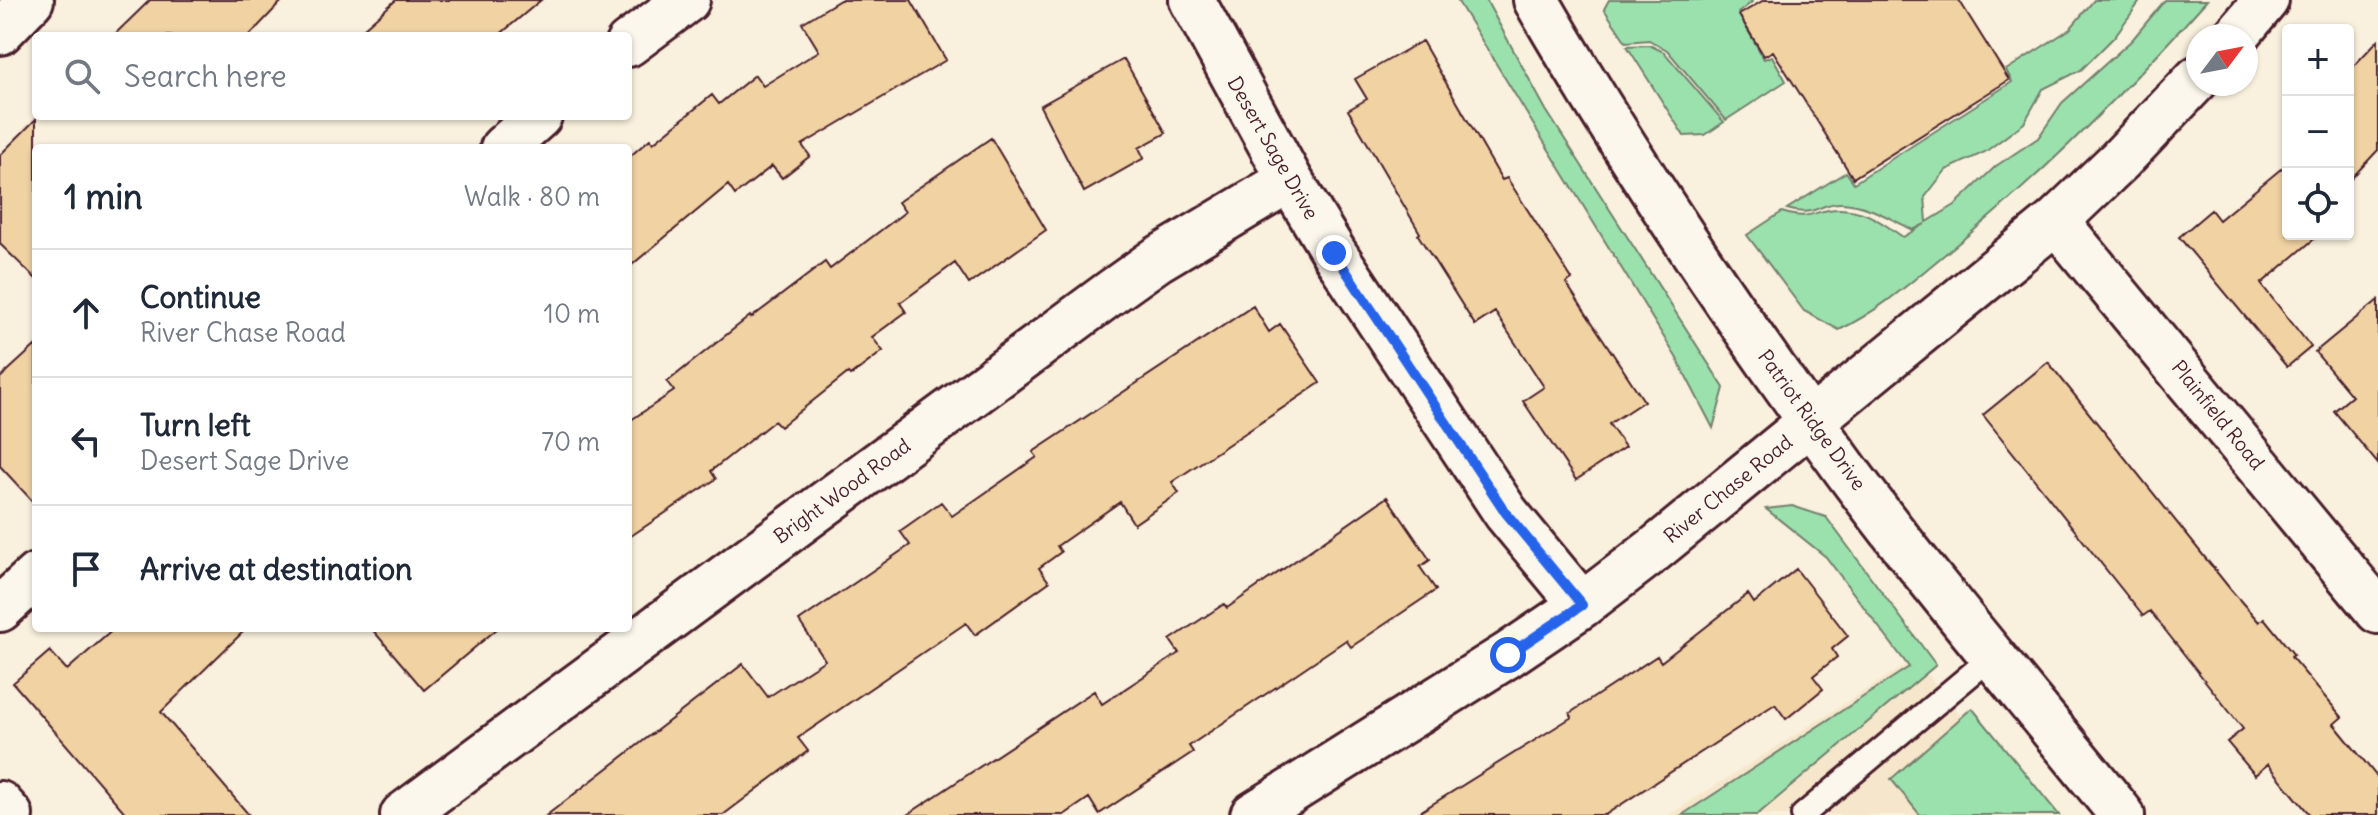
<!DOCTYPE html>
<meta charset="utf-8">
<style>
body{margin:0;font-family:Delius,sans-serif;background:#f6f6f7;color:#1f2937}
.controls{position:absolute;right:24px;top:24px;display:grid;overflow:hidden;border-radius:8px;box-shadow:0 2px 6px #0004}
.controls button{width:72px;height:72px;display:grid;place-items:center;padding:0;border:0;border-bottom:2px solid #e0e1e3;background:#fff;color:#1f2937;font:40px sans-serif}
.compass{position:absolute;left:2186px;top:24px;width:72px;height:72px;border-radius:50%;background:#fff;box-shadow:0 2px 6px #0004;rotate:58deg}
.stop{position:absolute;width:24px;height:24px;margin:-18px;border:6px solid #2563eb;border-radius:50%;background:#fff}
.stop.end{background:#2563eb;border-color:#fff;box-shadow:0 2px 8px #0008}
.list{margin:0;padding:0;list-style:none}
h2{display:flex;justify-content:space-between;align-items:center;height:104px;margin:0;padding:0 32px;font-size:34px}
h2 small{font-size:26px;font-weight:400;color:#747a83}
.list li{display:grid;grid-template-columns:52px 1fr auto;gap:24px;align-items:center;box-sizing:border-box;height:128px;padding:0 32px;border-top:2px solid #e0e1e3}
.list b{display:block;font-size:30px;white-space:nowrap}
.list p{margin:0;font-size:26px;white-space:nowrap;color:#747a83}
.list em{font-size:26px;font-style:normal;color:#747a83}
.icon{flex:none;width:44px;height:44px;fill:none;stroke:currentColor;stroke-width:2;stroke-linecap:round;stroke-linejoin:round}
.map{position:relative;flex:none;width:2378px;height:815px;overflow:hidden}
.search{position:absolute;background:#fff;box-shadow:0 2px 6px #0004;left:32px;top:32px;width:600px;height:88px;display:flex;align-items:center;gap:20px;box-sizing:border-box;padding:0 28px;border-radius:8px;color:#747a83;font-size:30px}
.panel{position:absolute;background:#fff;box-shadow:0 2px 6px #0004;left:32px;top:144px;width:600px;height:488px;border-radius:8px}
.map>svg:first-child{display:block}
.built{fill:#f6e7cc}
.green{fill:#9be1ae;stroke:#72806c;stroke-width:2}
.building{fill:#f0d2a3;stroke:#4a1f2b;stroke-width:2}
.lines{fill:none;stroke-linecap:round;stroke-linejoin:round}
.lane-casing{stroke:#4a1f2b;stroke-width:28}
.street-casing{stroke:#4a1f2b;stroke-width:50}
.secondary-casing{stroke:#4a1f2b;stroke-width:50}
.lane{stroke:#fbf7ec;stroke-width:22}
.street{stroke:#fbf7ec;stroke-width:44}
.secondary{stroke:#fbf7ec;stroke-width:44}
.route{stroke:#2563eb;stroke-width:10}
.labels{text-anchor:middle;stroke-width:6;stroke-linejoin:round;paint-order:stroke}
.street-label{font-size:20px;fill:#4a1f2b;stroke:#fbf7ec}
</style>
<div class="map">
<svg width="2378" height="815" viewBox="0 0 2378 815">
<rect width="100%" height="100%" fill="#f9f0dd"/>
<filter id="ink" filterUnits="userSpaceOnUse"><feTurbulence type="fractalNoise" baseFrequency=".0125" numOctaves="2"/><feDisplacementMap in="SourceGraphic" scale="16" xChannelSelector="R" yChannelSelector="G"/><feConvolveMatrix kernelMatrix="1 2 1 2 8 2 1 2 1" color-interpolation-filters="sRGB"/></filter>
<g filter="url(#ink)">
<!-- built -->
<path class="built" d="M 1915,659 L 2042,815 L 1669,815 Z"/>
<!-- green -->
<path class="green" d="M 1457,0 L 1486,0 L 1546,110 L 1724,388 L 1713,428 L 1676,357 Z
M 1609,0 L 1750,0 L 1752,2 L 1738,13 L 1764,59 L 1772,56 L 1786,81 L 1726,120 L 1667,50 L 1649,40 L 1626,42 L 1604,9 Z
M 2094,0 L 2141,0 L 2114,37 L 2081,70 L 2043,89 L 2024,123 L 1985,152 L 1946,170 L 1925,197 L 1927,222 L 1955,205 L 1996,166 L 2038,138 L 2062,103 L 2132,40 L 2165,0 L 2207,0 C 2125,92 2040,178 1944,255 C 1910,283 1879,311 1839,330 L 1804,311 L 1747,235 L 1782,212 C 1812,222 1813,209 1839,209 C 1866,209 1882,223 1903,237 L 1925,224 L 1913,230 C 1891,219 1867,204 1842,203 C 1819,202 1817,218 1787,209 L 1846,172 L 1854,183 L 2012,82 L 2006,70 L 2070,29 Z
M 1649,45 L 1664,52 L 1724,122 L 1705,135 L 1684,136 L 1627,46 Z
M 1792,506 L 1826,517 L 1936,665 L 1757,815 L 1682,815 L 1909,667 L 1826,557 L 1766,509 Z
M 1972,708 L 2059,815 L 1920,815 L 1891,779 Z"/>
<!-- building -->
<path class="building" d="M 150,0 L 283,0 L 249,36 L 113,36 Z
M 396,0 L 541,0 L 498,36 L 355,36 Z
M 840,0 L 911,0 L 946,60 L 802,145 L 810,156 L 782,178 L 772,166 L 735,195 L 728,185 L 628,268 L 628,158 L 650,139 L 653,143 L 712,95 L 719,104 L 755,75 L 763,86 L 819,51 L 802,23 Z
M 1764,0 L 1959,0 L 2009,80 L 1853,178 L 1773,51 L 1764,56 L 1739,15 Z
M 2378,40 L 2378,150 L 2348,182 L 2348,72 Z
M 1422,41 L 1502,180 L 1507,178 L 1572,279 L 1566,283 L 1644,401 L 1609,424 L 1625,447 L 1576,480 L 1523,401 L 1544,387 L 1495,312 L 1475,325 L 1418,235 L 1420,233 L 1348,110 L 1367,99 L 1355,79 Z
M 1124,59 L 1166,133 L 1139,148 L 1144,158 L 1084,192 L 1040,106 Z
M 36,119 L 36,279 L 0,244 L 0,155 Z
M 991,138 L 1046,230 L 969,284 L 955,263 L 900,303 L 906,312 L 872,337 L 883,351 L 850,376 L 848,373 L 780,427 L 774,421 L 711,471 L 716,479 L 628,538 L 628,422 L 674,391 L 667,382 L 750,316 L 751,318 L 825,262 L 830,269 L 905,212 L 898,202 Z
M 2288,163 L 2288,234 L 2320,234 L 2261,284 L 2311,347 L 2287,367 L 2179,237 L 2211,210 L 2219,220 Z
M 2378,300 L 2378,464 L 2334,411 L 2352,396 L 2315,352 Z
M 1253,306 L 1269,332 L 1280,324 L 1320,383 L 1172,482 L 1179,493 L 1134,524 L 1120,502 L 1057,546 L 1061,552 L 1039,568 L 1049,582 L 975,635 L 966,623 L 798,738 L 808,751 L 723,815 L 547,815 L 743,664 L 768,697 L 825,660 L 799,621 L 910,545 L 900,531 L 941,502 L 952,516 L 1037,457 L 1033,452 Z
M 36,345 L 36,505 L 0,466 L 0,378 Z
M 2048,362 L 2231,590 L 2259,622 L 2264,618 L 2294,655 L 2291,657 L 2342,717 L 2334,724 L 2378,778 L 2378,815 L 2310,815 L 2268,764 L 2255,775 L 2227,742 L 2243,729 L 2150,611 L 2143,616 L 1983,415 Z
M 1387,497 L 1430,560 L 1420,567 L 1436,590 L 1351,647 L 1346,640 L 1189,746 L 1193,752 L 1099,814 L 1089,798 L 1064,815 L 907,815 L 1094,691 L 1102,704 L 1179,653 L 1170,640 L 1224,604 L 1227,608 Z
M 1796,569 L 1848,636 L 1832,649 L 1837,657 L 1813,676 L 1823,689 L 1786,719 L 1775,704 L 1605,815 L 1415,815 L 1572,717 L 1570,713 L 1657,656 L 1661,662 L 1748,594 L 1754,603 Z
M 115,628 L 247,628 L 161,712 L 249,815 L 127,815 L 13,683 L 50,651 L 67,670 Z
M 371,628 L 498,628 L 424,690 Z"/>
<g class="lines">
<!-- lane casing -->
<g class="lane-casing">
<path id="lane" d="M 1803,815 L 1994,655"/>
</g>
<!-- street casing -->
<g class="street-casing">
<path id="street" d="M 1192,0 L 1290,180 L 1334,253 L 1506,513 L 1582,605
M 0,32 L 31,0
M 2236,36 L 2266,0
M 628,44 L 687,0
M 503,148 L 539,116
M 2056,221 L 2378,611
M 0,609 L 36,576
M 0,804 L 10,815
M 403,815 L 1113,291 L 1158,259 L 1290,180
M 1253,815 L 1508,655 L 1582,605 L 1655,549 L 2056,221 L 2120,160 L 2198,78"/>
</g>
<!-- secondary casing -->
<g class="secondary-casing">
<path id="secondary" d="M 1536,0 C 1630,163 1735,318 1846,470 C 1933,588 2030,700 2122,815"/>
</g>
<!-- lane -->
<use href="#lane" class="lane"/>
<!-- street -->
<use href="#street" class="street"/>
<!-- secondary -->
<use href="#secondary" class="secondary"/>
</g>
</g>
<g class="lines" filter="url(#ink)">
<!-- route -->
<path class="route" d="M 1334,253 L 1506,513 L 1582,605 L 1508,655"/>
</g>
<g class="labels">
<!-- street labels -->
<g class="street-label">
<text transform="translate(1273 148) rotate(60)" y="7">Desert Sage Drive</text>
<text transform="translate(2218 415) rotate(51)" y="7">Plainfield Road</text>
<text transform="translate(1812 420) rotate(54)" y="7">Patriot Ridge Drive</text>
<text transform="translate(1728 489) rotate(-39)" y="7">River Chase Road</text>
<text transform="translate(842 491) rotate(-36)" y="7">Bright Wood Road</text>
</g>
</g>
</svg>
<div class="controls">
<button>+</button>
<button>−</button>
<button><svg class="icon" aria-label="locate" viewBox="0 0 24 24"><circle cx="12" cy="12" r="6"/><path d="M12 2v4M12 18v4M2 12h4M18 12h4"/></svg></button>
</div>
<svg class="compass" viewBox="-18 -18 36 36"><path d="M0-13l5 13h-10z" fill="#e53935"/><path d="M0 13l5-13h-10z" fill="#747a83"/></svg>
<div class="stop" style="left:1508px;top:655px"></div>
<div class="stop end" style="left:1334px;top:253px"></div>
<div class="search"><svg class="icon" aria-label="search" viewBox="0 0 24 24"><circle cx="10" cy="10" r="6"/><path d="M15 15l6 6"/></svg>Search here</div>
<section class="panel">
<h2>1 min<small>Walk · 80 m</small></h2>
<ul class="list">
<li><svg class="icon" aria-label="ahead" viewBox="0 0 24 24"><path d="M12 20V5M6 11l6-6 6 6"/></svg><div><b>Continue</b><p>River Chase Road</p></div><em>10 m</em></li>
<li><svg class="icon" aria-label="left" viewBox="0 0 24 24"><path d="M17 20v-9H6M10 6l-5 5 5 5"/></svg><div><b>Turn left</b><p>Desert Sage Drive</p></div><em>70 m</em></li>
<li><svg class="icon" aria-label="arrive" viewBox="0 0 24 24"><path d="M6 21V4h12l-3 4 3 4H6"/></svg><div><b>Arrive at destination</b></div></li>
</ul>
</section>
</div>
